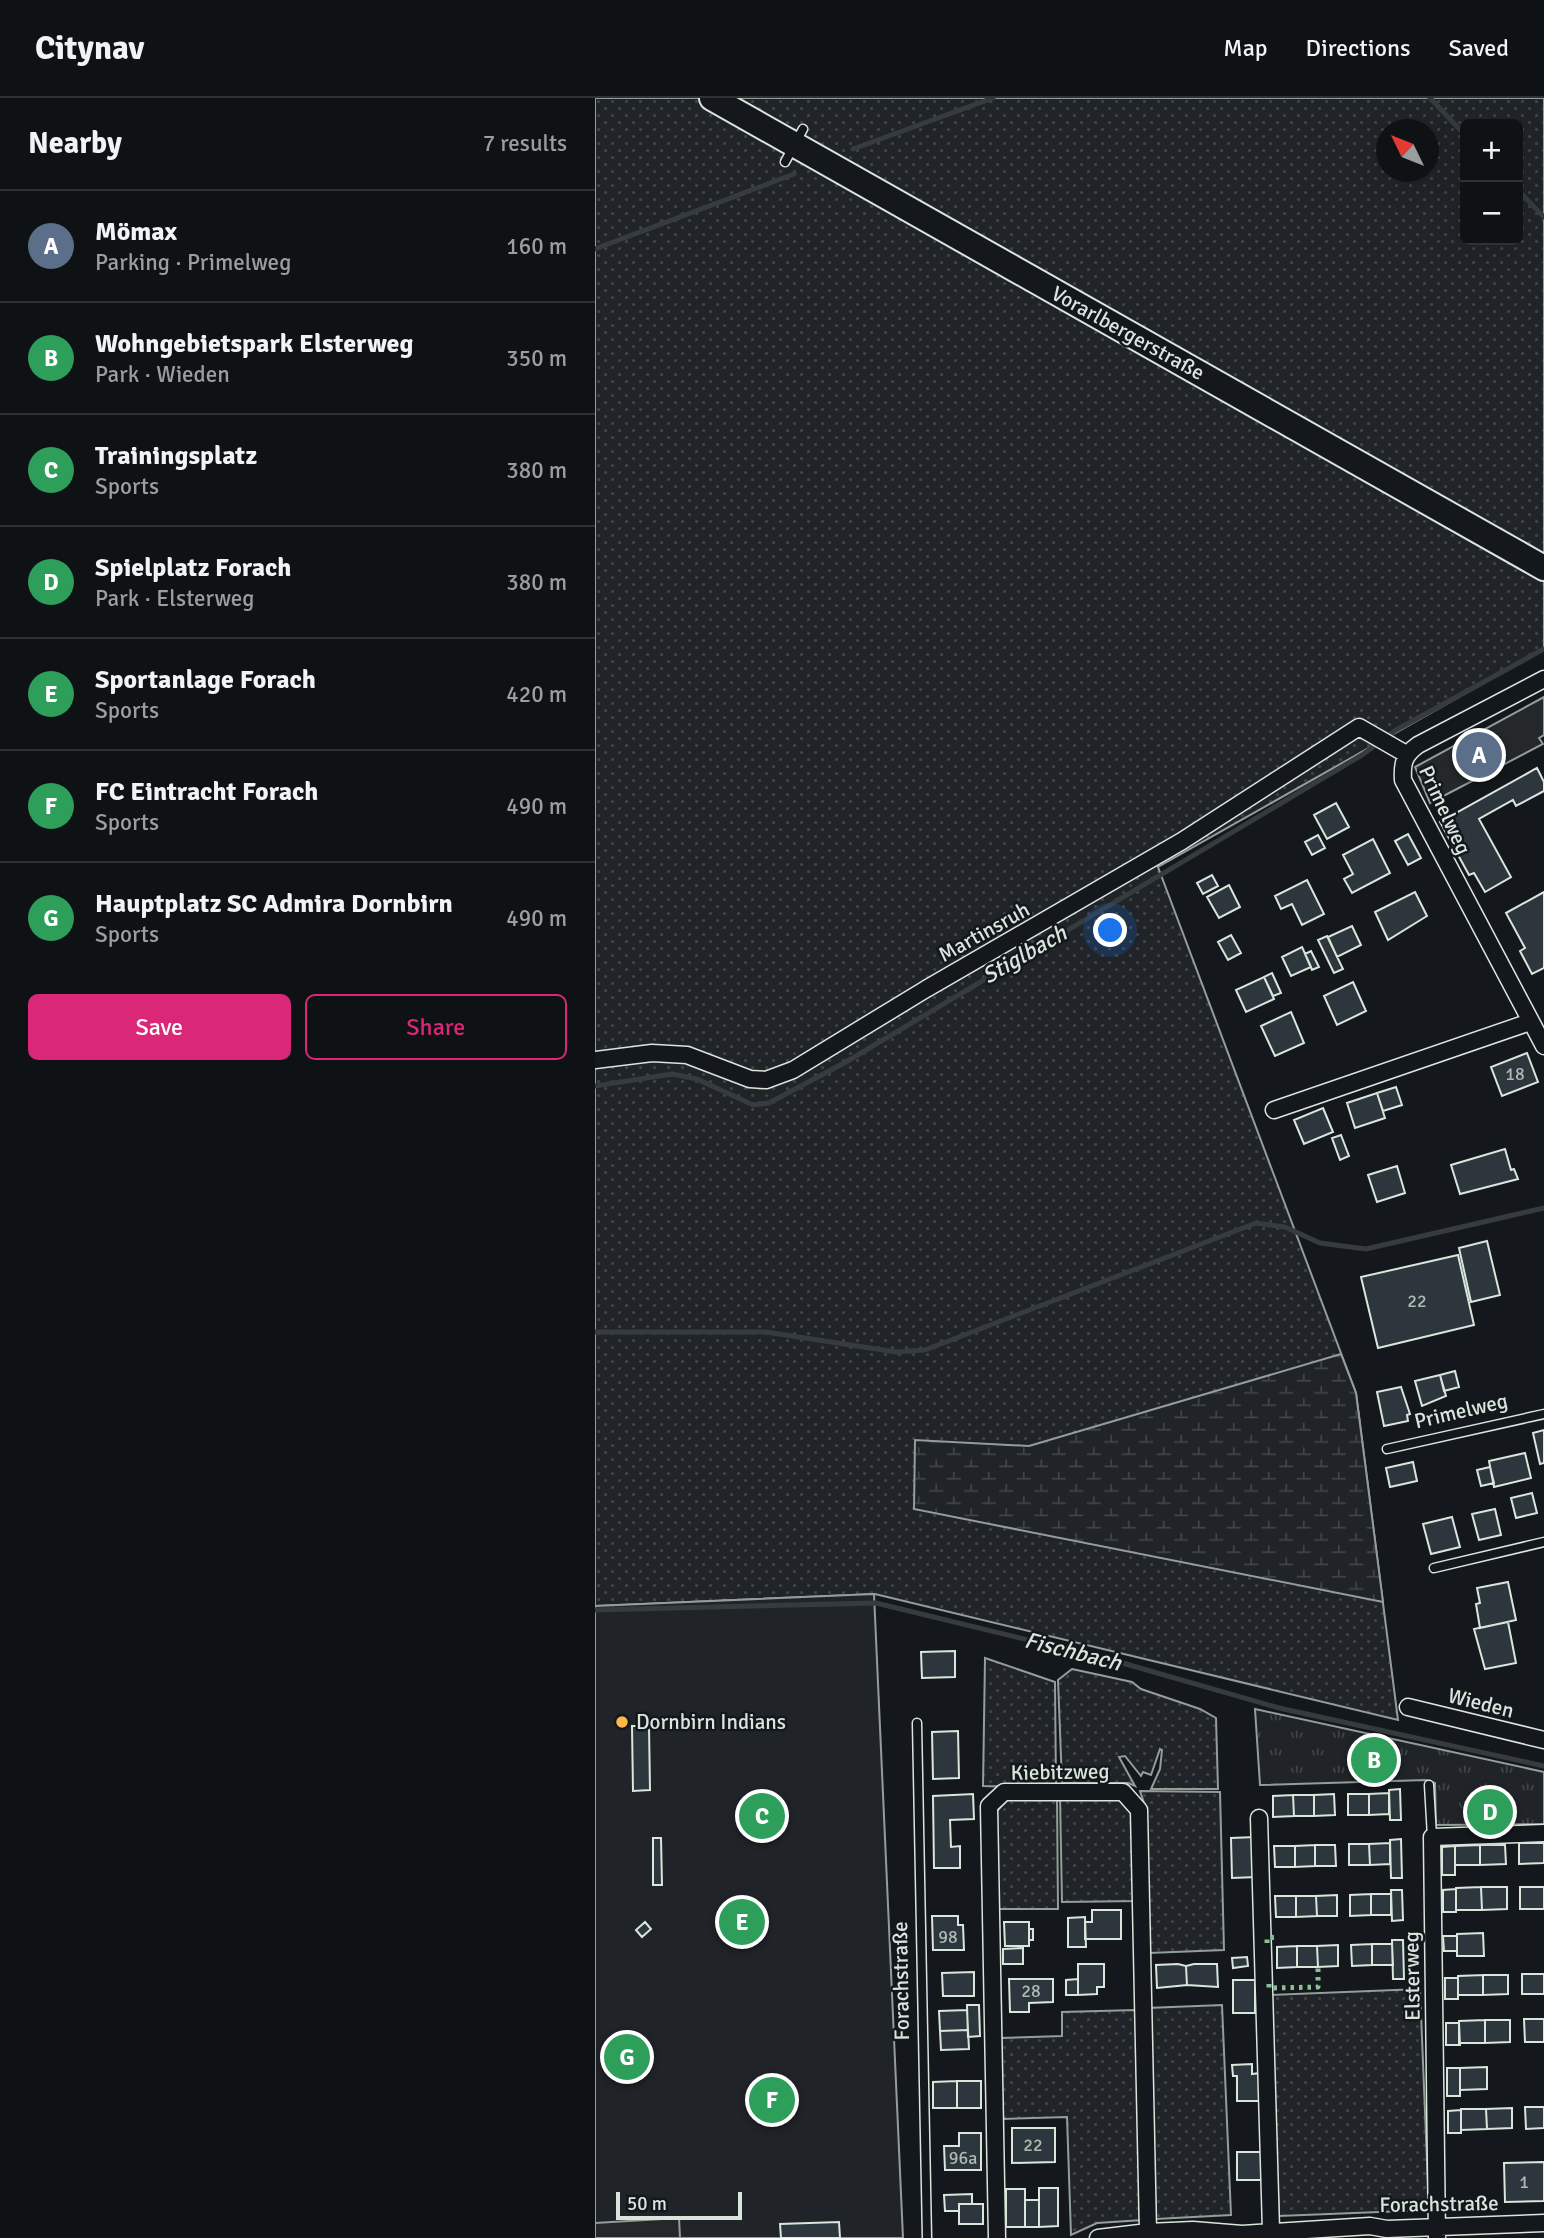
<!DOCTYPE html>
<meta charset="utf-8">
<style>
body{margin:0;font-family:Signika,sans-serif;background:#1d2022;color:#f1f3f6}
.controls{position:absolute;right:21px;top:21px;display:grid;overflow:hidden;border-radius:10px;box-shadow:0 7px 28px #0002}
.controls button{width:63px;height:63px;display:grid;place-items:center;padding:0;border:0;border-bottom:2px solid #2f3234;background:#0f1215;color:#f1f3f6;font:35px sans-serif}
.compass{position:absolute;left:781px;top:21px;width:63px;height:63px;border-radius:50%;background:#0f1215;box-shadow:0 7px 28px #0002;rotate:313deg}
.scale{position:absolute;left:21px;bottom:18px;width:126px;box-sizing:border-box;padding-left:7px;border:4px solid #d8e6dc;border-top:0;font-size:19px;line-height:24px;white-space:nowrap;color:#d8e6dc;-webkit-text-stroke:5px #14181c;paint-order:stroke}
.you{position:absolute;left:516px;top:833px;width:24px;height:24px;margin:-18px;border:5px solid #fff;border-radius:50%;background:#1a73e8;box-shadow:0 0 0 10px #1a73e833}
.badge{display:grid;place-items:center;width:46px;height:46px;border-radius:50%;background:#db2777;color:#fff;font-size:23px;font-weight:700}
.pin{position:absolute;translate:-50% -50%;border:4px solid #fff;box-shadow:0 2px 7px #0006}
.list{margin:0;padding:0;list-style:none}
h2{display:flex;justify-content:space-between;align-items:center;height:91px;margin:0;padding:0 28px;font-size:30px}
h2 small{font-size:23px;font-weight:400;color:#9b9ea0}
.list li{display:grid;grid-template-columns:46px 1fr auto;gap:21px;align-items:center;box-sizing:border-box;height:112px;padding:0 28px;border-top:2px solid #2f3234}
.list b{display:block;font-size:26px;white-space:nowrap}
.list p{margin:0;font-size:23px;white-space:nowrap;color:#9b9ea0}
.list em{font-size:23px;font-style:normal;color:#9b9ea0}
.actions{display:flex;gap:14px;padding:21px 28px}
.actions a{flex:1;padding:16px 0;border:2px solid #db2777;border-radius:10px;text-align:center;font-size:24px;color:#db2777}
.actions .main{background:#db2777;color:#fff}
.map{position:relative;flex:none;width:949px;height:2140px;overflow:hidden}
header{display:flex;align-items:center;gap:42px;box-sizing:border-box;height:98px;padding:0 35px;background:#0f1215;border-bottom:2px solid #2f3234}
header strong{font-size:33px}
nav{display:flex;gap:38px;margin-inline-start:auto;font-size:24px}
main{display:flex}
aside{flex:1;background:#0f1215}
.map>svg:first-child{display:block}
.grass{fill:url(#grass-dots);stroke:#939e99;stroke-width:2;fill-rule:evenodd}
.wetland{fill:url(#wetland-marsh);stroke:#939e99;stroke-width:2}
.park{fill:url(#park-tufts);stroke:#939e99;stroke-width:2}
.pitch{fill:#202428;stroke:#939e99;stroke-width:2}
.parking{fill:#24282b;stroke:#939e99;stroke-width:2}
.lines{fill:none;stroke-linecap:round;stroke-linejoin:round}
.stream{stroke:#363b3e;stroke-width:5}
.building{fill:#2c363c;stroke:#d8e6dc;stroke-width:2}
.service-casing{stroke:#d8e6dc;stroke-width:11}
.minor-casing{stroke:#d8e6dc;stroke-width:19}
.primary-casing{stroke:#d8e6dc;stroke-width:28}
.service{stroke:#14181c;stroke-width:8}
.minor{stroke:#14181c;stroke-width:16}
.primary{stroke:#14181c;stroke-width:24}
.hedge{stroke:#8ac095;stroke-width:5;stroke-dasharray:3.5 5;stroke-linecap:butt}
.poi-dot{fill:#ffb74d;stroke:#14181c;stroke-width:2.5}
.labels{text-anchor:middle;stroke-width:5;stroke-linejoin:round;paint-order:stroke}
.number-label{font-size:18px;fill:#adbab4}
.street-label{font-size:21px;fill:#d8e6dc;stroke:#14181c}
.poi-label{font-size:21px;fill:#d8e6dc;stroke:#14181c;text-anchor:start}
.water-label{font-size:23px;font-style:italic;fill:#d8e6dc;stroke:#14181c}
</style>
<header>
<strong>Citynav</strong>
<nav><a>Map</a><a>Directions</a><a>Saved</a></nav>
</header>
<main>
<aside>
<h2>Nearby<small>7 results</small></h2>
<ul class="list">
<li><span class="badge" style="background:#5c6f8a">A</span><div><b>Mömax</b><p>Parking · Primelweg</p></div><em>160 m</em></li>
<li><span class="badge" style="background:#2e9e5b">B</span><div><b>Wohngebietspark Elsterweg</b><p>Park · Wieden</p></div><em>350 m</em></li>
<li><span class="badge" style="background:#2e9e5b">C</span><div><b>Trainingsplatz</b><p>Sports</p></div><em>380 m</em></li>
<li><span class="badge" style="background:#2e9e5b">D</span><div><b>Spielplatz Forach</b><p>Park · Elsterweg</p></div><em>380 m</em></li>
<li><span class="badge" style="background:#2e9e5b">E</span><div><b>Sportanlage Forach</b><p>Sports</p></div><em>420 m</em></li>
<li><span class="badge" style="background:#2e9e5b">F</span><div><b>FC Eintracht Forach</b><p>Sports</p></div><em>490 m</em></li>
<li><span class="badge" style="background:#2e9e5b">G</span><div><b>Hauptplatz SC Admira Dornbirn</b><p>Sports</p></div><em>490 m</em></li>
</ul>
<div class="actions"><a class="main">Save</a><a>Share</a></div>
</aside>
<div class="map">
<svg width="949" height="2140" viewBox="0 0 949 2140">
<defs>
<pattern id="grass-dots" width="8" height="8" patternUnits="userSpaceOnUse" patternTransform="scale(1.75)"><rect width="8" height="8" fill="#202428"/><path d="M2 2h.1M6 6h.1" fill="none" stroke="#404447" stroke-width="1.8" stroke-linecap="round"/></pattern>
<pattern id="wetland-marsh" width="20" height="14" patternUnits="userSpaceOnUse" patternTransform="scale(1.75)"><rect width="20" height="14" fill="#202428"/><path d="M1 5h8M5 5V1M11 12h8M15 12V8" fill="none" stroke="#404447"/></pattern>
<pattern id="park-tufts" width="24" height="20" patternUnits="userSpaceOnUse" patternTransform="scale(1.75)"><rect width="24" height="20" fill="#202428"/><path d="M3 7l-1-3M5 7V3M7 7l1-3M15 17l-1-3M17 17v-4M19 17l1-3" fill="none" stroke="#404447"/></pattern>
</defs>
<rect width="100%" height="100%" fill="#14181c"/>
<!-- grass -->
<path class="grass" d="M 0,0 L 949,0 L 949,551 L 563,769 L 761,1295 L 803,1622 L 280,1496 L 0,1508 ZM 870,26 L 923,26 L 923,142 L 870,142 ZM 792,32 L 834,32 L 834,74 L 792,74 Z
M 390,1560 L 460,1584 L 461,1690 L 388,1688 Z
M 477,1571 L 537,1584 L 546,1591 L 605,1611 L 621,1620 L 623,1691 L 556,1691 L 565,1671 L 567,1652 L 565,1651 L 556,1677 L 548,1674 L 546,1678 L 530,1658 L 524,1659 L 540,1688 L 533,1685 L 467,1685 L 463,1582 Z
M 545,1693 L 625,1694 L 629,1852 L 554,1855 L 551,1711 Z
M 462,1699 L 463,1811 L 401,1811 L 398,1718 L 413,1700 Z
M 465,1699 L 523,1699 L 536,1709 L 542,1803 L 467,1804 Z
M 825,1891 L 834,2112 L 684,2118 L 675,1897 Z
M 627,1907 L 636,2117 L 561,2121 L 552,1910 Z
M 541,1912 L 548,2122 L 502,2125 L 476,2137 L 472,2019 L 407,2021 L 405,1940 L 467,1938 L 467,1914 Z"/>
<!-- wetland -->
<path class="wetland" d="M 746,1256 L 761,1295 L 788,1504 L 319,1411 L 320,1342 L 434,1348 Z"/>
<!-- park -->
<path class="park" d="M 660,1611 L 949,1674 L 949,1726 L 841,1727 L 840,1685 L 831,1682 L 665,1687 Z"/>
<!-- pitch -->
<path class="pitch" d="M 279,1496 L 308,2140 L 0,2140 L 0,1508 Z"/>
<!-- parking -->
<path class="parking" d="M 949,599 L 949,637 L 944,640 L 948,646 L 835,705 L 820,669 Z
M 84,2120 L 85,2140 L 0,2140 L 0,2125 Z"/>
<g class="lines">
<!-- stream -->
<path class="stream" d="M 835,0 L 870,37
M 258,51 L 398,0
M 923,92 L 949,119
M 0,151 L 199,76
M 0,988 L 77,976 L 102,981 L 158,1007 L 174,1005 L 251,964 L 767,657 L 801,632 L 949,551
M 0,1234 L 171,1234 L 301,1254 L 330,1252 L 661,1125 L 690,1129 L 725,1145 L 771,1151 L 949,1110
M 0,1512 L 281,1505 L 524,1564 L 684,1610 L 949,1668"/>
</g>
<!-- building -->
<path class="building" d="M 942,670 L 949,684 L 949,693 L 921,708 L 918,702 L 884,721 L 916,779 L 890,794 L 879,775 L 874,777 L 845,724 Z
M 741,705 L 754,729 L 732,741 L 719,717 Z
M 813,736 L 826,760 L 813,767 L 800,743 Z
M 723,737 L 730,750 L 717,757 L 710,744 Z
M 778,741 L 795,775 L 757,795 L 749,781 L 758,776 L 748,757 Z
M 617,777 L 623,788 L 608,796 L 602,785 Z
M 712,782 L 729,816 L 707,827 L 697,806 L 686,811 L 680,798 Z
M 634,787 L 645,809 L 624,820 L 612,799 Z
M 820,794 L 832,818 L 793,842 L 780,814 Z
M 949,794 L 949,870 L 937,876 L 925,853 L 930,850 L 911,815 Z
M 757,828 L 766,847 L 742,859 L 733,839 Z
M 636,837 L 646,855 L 633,862 L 623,844 Z
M 732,838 L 748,871 L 739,875 L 723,842 Z
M 707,849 L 716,869 L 696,878 L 687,859 Z
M 716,853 L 724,869 L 717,872 L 710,856 Z
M 677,875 L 686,895 L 678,898 L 669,879 Z
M 669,879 L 679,901 L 651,914 L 641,892 Z
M 758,884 L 771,913 L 742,927 L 729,898 Z
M 696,914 L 709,945 L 680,958 L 666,928 Z
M 932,955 L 943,984 L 907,998 L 896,969 Z
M 801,989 L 807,1007 L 788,1013 L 782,995 Z
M 782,995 L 790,1020 L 760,1030 L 752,1005 Z
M 728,1010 L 738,1034 L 709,1046 L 699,1022 Z
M 746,1037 L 754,1058 L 745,1062 L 737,1040 Z
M 910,1051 L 916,1072 L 919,1071 L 923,1081 L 865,1096 L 856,1067 Z
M 802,1068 L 810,1095 L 782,1104 L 773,1077 Z
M 892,1143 L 905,1197 L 876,1204 L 864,1150 Z
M 863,1157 L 879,1227 L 783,1250 L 766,1179 Z
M 860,1273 L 864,1289 L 849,1293 L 845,1277 Z
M 845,1277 L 851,1298 L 827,1308 L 820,1283 Z
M 806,1289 L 815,1316 L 812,1317 L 813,1323 L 789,1328 L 782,1294 Z
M 949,1332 L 949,1365 L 945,1366 L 938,1335 Z
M 930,1355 L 936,1380 L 899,1389 L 894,1363 Z
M 818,1364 L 822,1383 L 795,1389 L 791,1370 Z
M 895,1369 L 899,1385 L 886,1388 L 882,1372 Z
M 937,1395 L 942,1415 L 921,1420 L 916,1400 Z
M 900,1411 L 906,1437 L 884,1442 L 877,1416 Z
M 857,1419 L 865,1449 L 836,1456 L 828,1426 Z
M 913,1484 L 921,1522 L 885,1530 L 881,1506 L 885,1505 L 882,1490 Z
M 913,1524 L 921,1565 L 890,1571 L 879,1531 Z
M 360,1553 L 360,1579 L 327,1580 L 326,1554 Z
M 37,1628 L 54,1628 L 55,1692 L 38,1693 Z
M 363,1633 L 364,1680 L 338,1681 L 337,1634 Z
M 805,1691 L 806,1722 L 795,1722 L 794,1692 Z
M 794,1695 L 794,1716 L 774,1717 L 774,1696 Z
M 378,1696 L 379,1721 L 355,1722 L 356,1749 L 365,1748 L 365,1770 L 339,1770 L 338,1698 Z
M 739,1696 L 740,1717 L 719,1718 L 719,1697 Z
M 753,1696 L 774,1696 L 774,1717 L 753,1717 Z
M 698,1697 L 719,1697 L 719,1718 L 699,1718 Z
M 698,1697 L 699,1718 L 678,1719 L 678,1698 Z
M 661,1739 L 662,1779 L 637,1780 L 636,1740 Z
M 58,1740 L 66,1740 L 67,1787 L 58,1787 Z
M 806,1741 L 807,1780 L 796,1780 L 795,1742 Z
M 795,1745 L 795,1766 L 775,1767 L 774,1746 Z
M 924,1745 L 949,1745 L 949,1765 L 924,1766 Z
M 754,1746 L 774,1746 L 775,1767 L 754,1767 Z
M 720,1747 L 740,1747 L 741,1768 L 720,1768 Z
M 720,1747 L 720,1768 L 700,1769 L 700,1748 Z
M 885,1747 L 885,1767 L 860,1767 L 860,1748 Z
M 885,1747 L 910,1747 L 911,1766 L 885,1767 Z
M 679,1748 L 700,1748 L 700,1769 L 680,1769 Z
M 860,1748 L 860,1777 L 847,1777 L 847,1749 Z
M 886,1789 L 887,1812 L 861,1812 L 861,1790 Z
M 886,1789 L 912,1789 L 912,1811 L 887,1812 Z
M 925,1789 L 949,1789 L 949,1811 L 925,1811 Z
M 861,1791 L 861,1814 L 848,1814 L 848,1792 Z
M 796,1792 L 807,1792 L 808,1822 L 797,1823 Z
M 776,1796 L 796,1796 L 796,1817 L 776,1817 Z
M 776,1796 L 776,1817 L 755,1818 L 755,1797 Z
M 742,1797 L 742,1818 L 722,1818 L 721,1798 Z
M 680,1798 L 701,1798 L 701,1819 L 681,1819 Z
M 701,1798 L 721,1798 L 722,1818 L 701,1819 Z
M 497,1812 L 526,1812 L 526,1841 L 490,1841 L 490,1824 L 497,1824 Z
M 337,1818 L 363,1818 L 363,1827 L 368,1827 L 369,1852 L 338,1852 Z
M 490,1819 L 491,1849 L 473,1849 L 473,1820 Z
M 50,1824 L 56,1831 L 47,1839 L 41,1832 Z
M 409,1824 L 434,1824 L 434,1848 L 410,1848 Z
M 434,1831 L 438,1831 L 438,1842 L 434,1842 Z
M 888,1835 L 889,1858 L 862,1858 L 862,1836 Z
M 848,1838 L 862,1838 L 862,1853 L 849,1853 Z
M 797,1842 L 808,1842 L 809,1881 L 798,1881 Z
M 777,1846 L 797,1846 L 798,1867 L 777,1867 Z
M 777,1846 L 777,1867 L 757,1868 L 756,1847 Z
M 743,1847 L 743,1868 L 723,1869 L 722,1848 Z
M 702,1848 L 722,1848 L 723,1869 L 702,1869 Z
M 702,1848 L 702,1869 L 682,1870 L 682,1849 Z
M 428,1850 L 428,1866 L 408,1866 L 408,1851 Z
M 652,1859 L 653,1868 L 638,1870 L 637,1860 Z
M 483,1866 L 509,1866 L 509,1889 L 502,1889 L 502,1896 L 483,1897 Z
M 583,1866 L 591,1868 L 592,1887 L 562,1890 L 561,1867 Z
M 599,1866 L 622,1866 L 623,1889 L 592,1887 L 591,1868 Z
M 379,1874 L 379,1898 L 348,1898 L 347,1875 Z
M 927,1876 L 949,1876 L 949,1896 L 927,1896 Z
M 888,1877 L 888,1897 L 863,1897 L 863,1878 Z
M 888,1877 L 913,1877 L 913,1896 L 888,1897 Z
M 850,1880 L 863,1880 L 863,1901 L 850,1901 Z
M 414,1881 L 458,1881 L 458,1904 L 434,1905 L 434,1914 L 415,1914 Z
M 483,1881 L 483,1897 L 471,1897 L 471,1882 Z
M 638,1882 L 660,1882 L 660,1915 L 638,1915 Z
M 372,1907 L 384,1907 L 385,1938 L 373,1939 Z
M 372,1912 L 373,1932 L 345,1933 L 344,1913 Z
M 929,1921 L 949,1921 L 949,1944 L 930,1944 Z
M 890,1922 L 890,1945 L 864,1945 L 864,1923 Z
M 890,1922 L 915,1922 L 915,1944 L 890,1945 Z
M 851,1925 L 864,1925 L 865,1947 L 851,1947 Z
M 373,1932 L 374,1951 L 346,1952 L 345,1933 Z
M 657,1966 L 657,1976 L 665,1975 L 665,2003 L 642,2003 L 642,1978 L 638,1978 L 637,1967 Z
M 892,1969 L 892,1991 L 865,1992 L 865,1970 Z
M 852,1970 L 865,1970 L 865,1998 L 852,1998 Z
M 362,1983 L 362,2010 L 338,2010 L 338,1984 Z
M 362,1983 L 386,1983 L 386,2010 L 362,2010 Z
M 930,2009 L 949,2009 L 949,2030 L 931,2031 Z
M 917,2010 L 917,2030 L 892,2031 L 891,2011 Z
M 866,2011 L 891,2011 L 892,2031 L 866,2032 Z
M 866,2012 L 866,2035 L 853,2035 L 853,2013 Z
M 417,2030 L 460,2030 L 460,2064 L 417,2065 Z
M 364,2035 L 386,2035 L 386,2072 L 350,2072 L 349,2048 L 364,2048 Z
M 642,2054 L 668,2054 L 668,2082 L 642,2082 Z
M 949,2064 L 949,2103 L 910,2104 L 909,2065 Z
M 444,2090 L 463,2090 L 463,2128 L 444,2129 Z
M 411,2091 L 430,2091 L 430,2129 L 411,2129 Z
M 377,2096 L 377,2106 L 364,2106 L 364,2113 L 350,2113 L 349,2097 Z
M 430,2102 L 444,2102 L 444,2129 L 430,2129 Z
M 364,2106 L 388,2106 L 388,2126 L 364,2126 Z
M 244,2124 L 245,2140 L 186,2140 L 185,2126 Z"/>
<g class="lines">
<!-- service casing -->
<g class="service-casing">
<path id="service" d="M 190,64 L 208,31
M 792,1351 L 949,1316
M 839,1470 L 949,1444
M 322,1625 L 332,2140
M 834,1687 L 837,1739"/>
</g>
<!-- minor casing -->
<g class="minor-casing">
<path id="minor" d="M 949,581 L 823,647 C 809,657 807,665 808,682 L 949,948
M 0,962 L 57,955 L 92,957 L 155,981 L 171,982 L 198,972 L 331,891 L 587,743 L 764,629 L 811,656
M 679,1012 L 935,924
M 813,1609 L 949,1642
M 664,1720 L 676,2132
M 402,2140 L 394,1708 L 409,1694 L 528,1694 L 544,1712 L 553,2134
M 503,2140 L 553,2134 L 598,2132 L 647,2136 L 775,2128 L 792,2131 L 949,2125
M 842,2140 L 837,1739 L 949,1735"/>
</g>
<!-- primary casing -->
<g class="primary-casing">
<path id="primary" d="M 117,0 L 949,470"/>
</g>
<!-- service -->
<use href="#service" class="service"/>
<!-- minor -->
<use href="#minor" class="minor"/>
<!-- primary -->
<use href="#primary" class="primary"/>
<!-- hedge -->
<path class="hedge" d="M 672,1845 L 672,1840 L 682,1839
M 674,1886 L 674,1890 L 723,1889 L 723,1869"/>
</g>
<!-- markers -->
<circle class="poi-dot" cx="27" cy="1624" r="7"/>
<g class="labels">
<!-- number labels -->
<g class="number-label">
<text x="920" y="982">18</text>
<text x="822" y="1209">22</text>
<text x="353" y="1845">98</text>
<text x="436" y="1899">28</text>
<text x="438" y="2053">22</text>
<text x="368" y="2066">96a</text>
<text x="929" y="2090">1</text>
</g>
<!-- street labels -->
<g class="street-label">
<text transform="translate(533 235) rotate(29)" y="7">Vorarlbergerstraße</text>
<text transform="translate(850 712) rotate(65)" y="7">Primelweg</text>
<text transform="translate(389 834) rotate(-29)" y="7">Martinsruh</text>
<text transform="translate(866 1313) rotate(-13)" y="7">Primelweg</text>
<text transform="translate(886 1605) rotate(14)" y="7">Wieden</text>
<text transform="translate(465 1674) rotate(-1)" y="7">Kiebitzweg</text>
<text transform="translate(817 1878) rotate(-91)" y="7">Elsterweg</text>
<text transform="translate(306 1883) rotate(-91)" y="7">Forachstraße</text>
<text transform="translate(844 2106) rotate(-1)" y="7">Forachstraße</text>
</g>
<!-- poi labels -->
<g class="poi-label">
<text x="41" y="1631">Dornbirn Indians</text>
</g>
<!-- water labels -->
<g class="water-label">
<text transform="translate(429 856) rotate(-30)" y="8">Stiglbach</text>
<text transform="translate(478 1553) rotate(14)" y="8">Fischbach</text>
</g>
</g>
</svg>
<div class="controls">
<button>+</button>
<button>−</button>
</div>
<svg class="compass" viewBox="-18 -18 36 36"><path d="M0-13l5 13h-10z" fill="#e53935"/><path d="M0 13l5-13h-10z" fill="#9b9ea0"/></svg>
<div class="scale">50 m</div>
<div class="you"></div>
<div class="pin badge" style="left:884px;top:657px;background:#5c6f8a">A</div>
<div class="pin badge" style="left:779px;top:1662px;background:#2e9e5b">B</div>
<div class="pin badge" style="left:167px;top:1718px;background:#2e9e5b">C</div>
<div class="pin badge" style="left:895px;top:1714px;background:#2e9e5b">D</div>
<div class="pin badge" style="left:147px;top:1824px;background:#2e9e5b">E</div>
<div class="pin badge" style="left:177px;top:2002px;background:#2e9e5b">F</div>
<div class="pin badge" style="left:32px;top:1959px;background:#2e9e5b">G</div>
</div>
</main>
